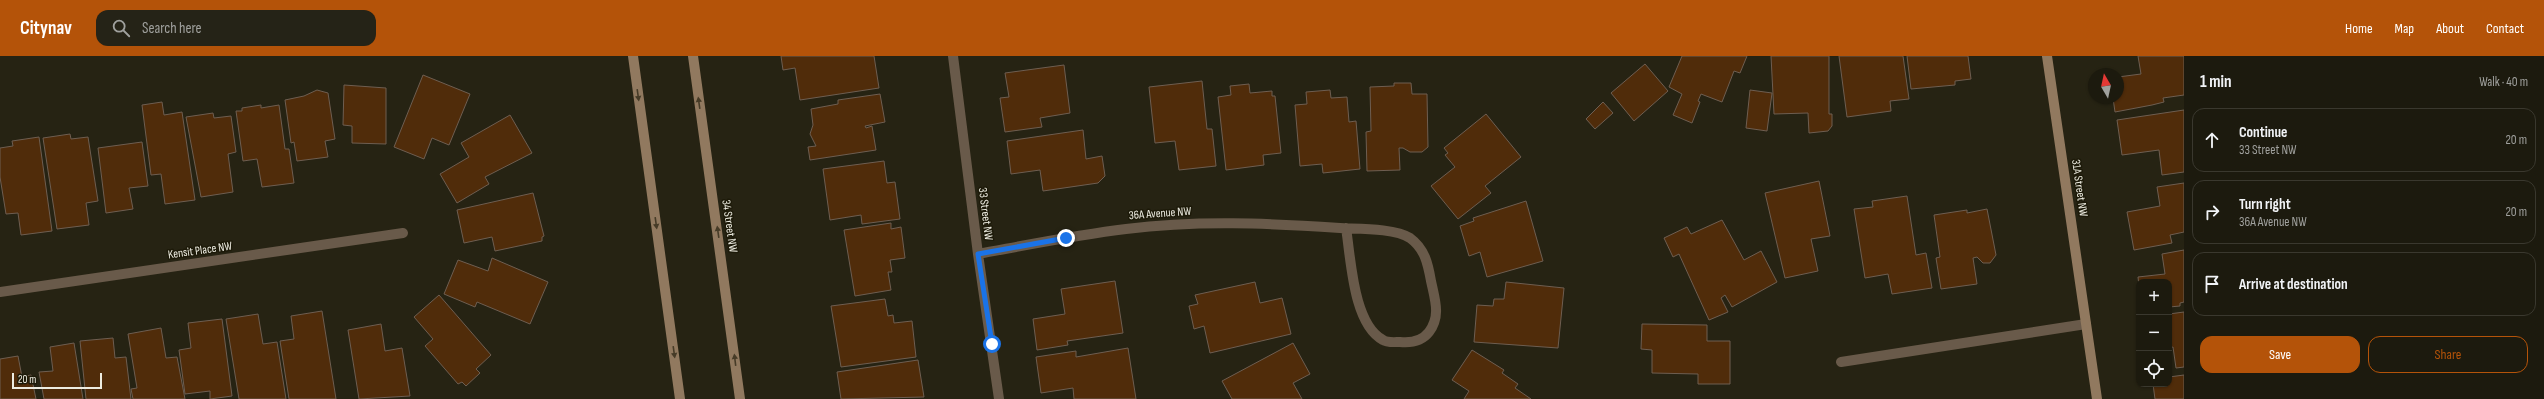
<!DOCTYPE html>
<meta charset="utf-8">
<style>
body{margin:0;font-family:"Sofia Sans Condensed",sans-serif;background:#252317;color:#f1f3f6}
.controls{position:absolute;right:12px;bottom:12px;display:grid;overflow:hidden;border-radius:8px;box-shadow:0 1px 3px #0004}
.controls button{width:36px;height:36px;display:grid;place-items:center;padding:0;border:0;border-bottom:1px solid #3a382e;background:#1c1a0e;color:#f1f3f6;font:20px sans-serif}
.compass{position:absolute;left:2088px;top:12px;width:36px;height:36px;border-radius:50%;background:#1c1a0e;box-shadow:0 1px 3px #0004;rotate:351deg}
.scale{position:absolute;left:12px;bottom:10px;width:90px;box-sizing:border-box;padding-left:4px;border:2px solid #edece1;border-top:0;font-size:11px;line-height:14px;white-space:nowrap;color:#edece1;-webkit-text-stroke:3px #1d1a09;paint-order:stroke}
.stop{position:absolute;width:12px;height:12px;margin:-9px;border:3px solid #1a73e8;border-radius:50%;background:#fff}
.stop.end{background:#1a73e8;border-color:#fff;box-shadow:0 1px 4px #0008}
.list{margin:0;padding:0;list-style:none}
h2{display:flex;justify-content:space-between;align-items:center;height:52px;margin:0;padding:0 16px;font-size:17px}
h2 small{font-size:13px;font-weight:400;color:#a0a19e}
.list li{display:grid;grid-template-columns:26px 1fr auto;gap:12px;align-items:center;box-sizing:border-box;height:64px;margin:0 8px 8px;padding:0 8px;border:1px solid #3a382e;border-radius:12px}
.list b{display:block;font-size:15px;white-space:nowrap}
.list p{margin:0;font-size:13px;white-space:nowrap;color:#a0a19e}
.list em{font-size:13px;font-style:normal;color:#a0a19e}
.actions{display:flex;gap:8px;padding:12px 16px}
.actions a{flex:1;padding:9px 0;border:1px solid #b45309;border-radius:12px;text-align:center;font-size:14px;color:#b45309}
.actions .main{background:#b45309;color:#fff}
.icon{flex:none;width:22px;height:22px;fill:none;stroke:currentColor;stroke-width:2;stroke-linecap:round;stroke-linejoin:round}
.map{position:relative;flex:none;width:2184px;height:343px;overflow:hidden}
header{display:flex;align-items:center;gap:24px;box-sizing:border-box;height:56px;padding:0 20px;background:#b45309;color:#fff}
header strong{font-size:19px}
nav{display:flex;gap:22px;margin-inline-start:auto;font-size:14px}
.search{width:280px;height:36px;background:#252317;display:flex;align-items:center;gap:10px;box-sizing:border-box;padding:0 14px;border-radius:12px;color:#a0a19e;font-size:15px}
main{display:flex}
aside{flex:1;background:#1c1a0e}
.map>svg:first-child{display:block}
.building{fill:#502c0a;stroke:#6e5e51}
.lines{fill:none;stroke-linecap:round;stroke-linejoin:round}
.street{stroke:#695a4a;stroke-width:10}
.secondary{stroke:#91795f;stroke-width:10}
.oneway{fill:#463b27}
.route{stroke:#1a73e8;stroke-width:5}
.labels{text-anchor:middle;stroke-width:3;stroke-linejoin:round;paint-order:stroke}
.street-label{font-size:12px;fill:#edece1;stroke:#1d1a09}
</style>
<header>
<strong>Citynav</strong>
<div class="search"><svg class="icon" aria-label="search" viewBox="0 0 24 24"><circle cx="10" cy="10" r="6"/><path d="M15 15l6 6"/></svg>Search here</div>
<nav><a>Home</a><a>Map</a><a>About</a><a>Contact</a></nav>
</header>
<main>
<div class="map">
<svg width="2184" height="343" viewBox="0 0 2184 343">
<rect width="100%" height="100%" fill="#262313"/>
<!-- building -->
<path class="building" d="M 781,0 L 874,0 L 879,32 L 800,44 L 795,12 L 783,14 Z
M 1682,0 L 1747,0 L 1740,17 L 1734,15 L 1722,46 L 1701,38 L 1698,45 L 1700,46 L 1692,67 L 1673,59 L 1682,38 L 1669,31 Z
M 1771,0 L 1829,0 L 1829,58 L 1832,58 L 1832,70 L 1828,75 L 1809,77 L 1808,57 L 1774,58 Z
M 1839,0 L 1903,0 L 1909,43 L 1890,45 L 1891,55 L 1847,61 Z
M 1907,0 L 1968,0 L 1971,23 L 1955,25 L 1955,29 L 1911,33 Z
M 2138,0 L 2184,0 L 2184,39 L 2163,42 L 2164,46 L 2152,49 L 2115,56 L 2113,42 L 2118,42 L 2118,21 L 2141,18 Z
M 1645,8 L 1668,35 L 1634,65 L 1611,37 Z
M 1064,9 L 1070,57 L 1040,62 L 1042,71 L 1005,76 L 1000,42 L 1009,41 L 1005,17 Z
M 423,19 L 470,38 L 449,89 L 432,82 L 424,103 L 394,91 Z
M 1202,25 L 1207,73 L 1212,73 L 1216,110 L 1179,114 L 1175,85 L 1155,87 L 1149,31 Z
M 1394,27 L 1411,27 L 1412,38 L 1427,38 L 1428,91 L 1422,96 L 1410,96 L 1403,92 L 1399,92 L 1400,114 L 1367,115 L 1366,76 L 1371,75 L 1370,31 L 1394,30 Z
M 1249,28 L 1250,37 L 1272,35 L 1272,40 L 1275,40 L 1281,97 L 1263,99 L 1264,109 L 1226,114 L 1218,41 L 1231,39 L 1230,30 Z
M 344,29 L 386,32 L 386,88 L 352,87 L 352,70 L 343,69 Z
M 317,34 L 328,37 L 335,83 L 325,85 L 328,101 L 297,105 L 294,86 L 291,87 L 285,44 L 304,40 Z
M 1330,34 L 1331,42 L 1347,41 L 1349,66 L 1356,65 L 1360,113 L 1323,117 L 1322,108 L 1300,110 L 1295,49 L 1307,48 L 1306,36 Z
M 1750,34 L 1772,37 L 1767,75 L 1746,72 Z
M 880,38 L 885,66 L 865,70 L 866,72 L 872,70 L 876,94 L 810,104 L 808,91 L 816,90 L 810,78 L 813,69 L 811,53 L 838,48 L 838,44 Z
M 162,46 L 164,59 L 182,56 L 195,144 L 165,148 L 161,118 L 151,119 L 142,49 Z
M 1603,46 L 1613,57 L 1595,73 L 1586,63 Z
M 261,49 L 261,52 L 279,49 L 285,93 L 289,93 L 294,127 L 262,131 L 257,103 L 243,105 L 236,55 L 242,55 L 242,52 Z
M 2184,54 L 2184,116 L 2162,119 L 2159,94 L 2122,99 L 2117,64 Z
M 213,57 L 214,62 L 231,60 L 236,96 L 228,98 L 233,136 L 201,141 L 186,61 Z
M 1486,58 L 1521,101 L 1485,130 L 1491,137 L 1458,163 L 1431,130 L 1455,111 L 1445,99 L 1448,97 L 1444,92 Z
M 510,59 L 532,97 L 485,121 L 489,128 L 457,147 L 440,118 L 469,101 L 461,87 Z
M 1083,74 L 1086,103 L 1102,100 L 1105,120 L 1098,127 L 1043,135 L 1040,114 L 1011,118 L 1007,85 Z
M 70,78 L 71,83 L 88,81 L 98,145 L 86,147 L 89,169 L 57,173 L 43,82 Z
M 39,81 L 52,175 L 21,179 L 18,157 L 6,158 L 0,121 L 0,92 L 13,90 L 12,85 Z
M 142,86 L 148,130 L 129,132 L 133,153 L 106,157 L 98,92 Z
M 884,105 L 887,127 L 895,126 L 900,163 L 862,168 L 861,159 L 830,164 L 823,113 Z
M 1819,125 L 1830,180 L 1811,183 L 1818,215 L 1785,222 L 1765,137 Z
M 2184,127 L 2184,176 L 2170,179 L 2172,187 L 2134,194 L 2127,156 L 2160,150 L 2157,131 Z
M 533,137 L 544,180 L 542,181 L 542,185 L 495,195 L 492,181 L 464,187 L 457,154 Z
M 1907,140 L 1916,199 L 1926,197 L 1932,232 L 1892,238 L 1888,218 L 1865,222 L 1854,153 L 1873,151 L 1872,145 Z
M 1526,145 L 1543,205 L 1487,221 L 1480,196 L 1469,200 L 1460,170 L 1474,165 L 1473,162 Z
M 1987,153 L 1996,199 L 1990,207 L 1983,207 L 1977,201 L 1973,202 L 1977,228 L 1941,233 L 1936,202 L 1940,201 L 1934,159 L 1967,154 L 1967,157 Z
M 1722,164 L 1744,204 L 1761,195 L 1777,226 L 1732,251 L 1725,239 L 1721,242 L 1728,256 L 1709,264 L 1679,198 L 1673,201 L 1664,182 L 1687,171 L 1691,178 Z
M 891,167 L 891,173 L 901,171 L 905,202 L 890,204 L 892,216 L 888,216 L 891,234 L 855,240 L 844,174 Z
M 2184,194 L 2184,246 L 2180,247 L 2180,250 L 2169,251 L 2169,226 L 2139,226 L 2139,230 L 2138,221 L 2165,218 L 2162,198 Z
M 492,202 L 548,226 L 530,268 L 477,246 L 475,251 L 444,238 L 458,204 L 488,215 Z
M 1115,225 L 1123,277 L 1067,285 L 1068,289 L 1037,294 L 1033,263 L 1065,258 L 1061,233 Z
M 1255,226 L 1260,247 L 1282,242 L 1291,278 L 1210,297 L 1204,270 L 1194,273 L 1189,250 L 1198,248 L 1195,239 Z
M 1506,226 L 1564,232 L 1558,292 L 1474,286 L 1477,249 L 1493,250 L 1494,243 L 1504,243 Z
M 439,239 L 491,299 L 476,313 L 480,317 L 466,330 L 462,326 L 458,328 L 425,290 L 433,283 L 414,261 Z
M 885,243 L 888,260 L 893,259 L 894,267 L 912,265 L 916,301 L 841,311 L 831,250 Z
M 322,255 L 336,343 L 289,343 L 280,285 L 294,283 L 291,260 Z
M 2184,256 L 2184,311 L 2176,312 L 2173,291 L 2169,292 L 2169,258 Z
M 258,258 L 263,288 L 277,286 L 286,343 L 239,343 L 226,263 Z
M 222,263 L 232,340 L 210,343 L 210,335 L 185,338 L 179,294 L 191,292 L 188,267 Z
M 381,268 L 385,295 L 402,292 L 410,340 L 359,343 L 348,274 Z
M 1642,268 L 1707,269 L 1707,285 L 1730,285 L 1730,328 L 1698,328 L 1698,318 L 1652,317 L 1652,294 L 1641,293 Z
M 161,272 L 166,302 L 177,301 L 185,343 L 133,343 L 131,333 L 137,332 L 128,278 Z
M 113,282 L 115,302 L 126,301 L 131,343 L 86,343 L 80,285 Z
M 74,287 L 83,343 L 44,343 L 39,316 L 53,315 L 50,291 Z
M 1293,287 L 1310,318 L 1293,327 L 1302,343 L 1232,343 L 1222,325 Z
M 1128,292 L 1136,343 L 1074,343 L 1073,332 L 1041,337 L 1036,301 L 1076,295 L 1076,301 Z
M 1472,294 L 1504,314 L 1502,317 L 1518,328 L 1515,332 L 1531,343 L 1464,343 L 1469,335 L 1452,324 Z
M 18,300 L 22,321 L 31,319 L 36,343 L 0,343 L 0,303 Z
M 918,304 L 924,341 L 841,343 L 837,316 Z
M 2184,319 L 2184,343 L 2155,343 L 2153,328 L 2169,328 L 2169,321 Z"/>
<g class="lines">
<!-- street -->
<path class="street" d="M 953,0 L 978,198 L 999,343
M 978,198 C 1027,189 1076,179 1126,173 C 1197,164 1268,167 1340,172 C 1357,173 1395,172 1410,182 C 1425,193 1428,208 1431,225 C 1435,244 1441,260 1429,276 C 1422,285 1410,287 1400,286 C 1395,286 1387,287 1383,284 C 1353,268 1351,203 1346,172
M 0,236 L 403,177
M 1841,306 L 2086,268"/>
<!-- secondary -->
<path class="secondary" d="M 633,0 L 680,343
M 693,0 L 740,343
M 2047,0 L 2097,343"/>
</g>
<!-- one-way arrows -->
<defs><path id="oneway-solid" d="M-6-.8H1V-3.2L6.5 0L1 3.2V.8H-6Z"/></defs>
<g class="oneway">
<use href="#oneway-solid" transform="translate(638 39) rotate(82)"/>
<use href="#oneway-solid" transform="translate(699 47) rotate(-98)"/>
<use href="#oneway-solid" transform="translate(656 167) rotate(82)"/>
<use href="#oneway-solid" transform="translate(718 176) rotate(-98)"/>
<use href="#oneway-solid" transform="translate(674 296) rotate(82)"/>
<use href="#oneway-solid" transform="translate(735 304) rotate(-97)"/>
</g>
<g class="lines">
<!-- route -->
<path class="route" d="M 992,288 L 978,198 L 1066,182"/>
</g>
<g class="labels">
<!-- street labels -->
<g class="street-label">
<text transform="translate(2080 132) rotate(82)" y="4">31A Street NW</text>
<text transform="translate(1160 157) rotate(-4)" y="4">36A Avenue NW</text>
<text transform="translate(986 158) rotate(83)" y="4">33 Street NW</text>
<text transform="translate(730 170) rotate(82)" y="4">34 Street NW</text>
<text transform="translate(200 194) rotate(-8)" y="4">Kensit Place NW</text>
</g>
</g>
</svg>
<div class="controls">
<button>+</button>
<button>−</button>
<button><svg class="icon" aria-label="locate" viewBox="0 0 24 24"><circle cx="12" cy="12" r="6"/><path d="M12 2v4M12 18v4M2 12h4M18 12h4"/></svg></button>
</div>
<svg class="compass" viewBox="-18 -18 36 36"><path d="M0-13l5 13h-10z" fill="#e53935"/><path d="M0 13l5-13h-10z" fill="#a0a19e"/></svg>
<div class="scale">20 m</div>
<div class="stop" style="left:992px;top:288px"></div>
<div class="stop end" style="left:1066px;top:182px"></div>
</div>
<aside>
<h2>1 min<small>Walk · 40 m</small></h2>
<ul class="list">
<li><svg class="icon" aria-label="ahead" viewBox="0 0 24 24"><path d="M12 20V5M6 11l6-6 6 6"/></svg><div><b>Continue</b><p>33 Street NW</p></div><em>20 m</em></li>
<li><svg class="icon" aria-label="right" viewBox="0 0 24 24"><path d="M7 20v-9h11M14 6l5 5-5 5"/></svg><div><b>Turn right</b><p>36A Avenue NW</p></div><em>20 m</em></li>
<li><svg class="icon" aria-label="arrive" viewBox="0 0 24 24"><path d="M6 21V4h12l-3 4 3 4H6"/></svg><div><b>Arrive at destination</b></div></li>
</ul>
<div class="actions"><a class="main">Save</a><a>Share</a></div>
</aside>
</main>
